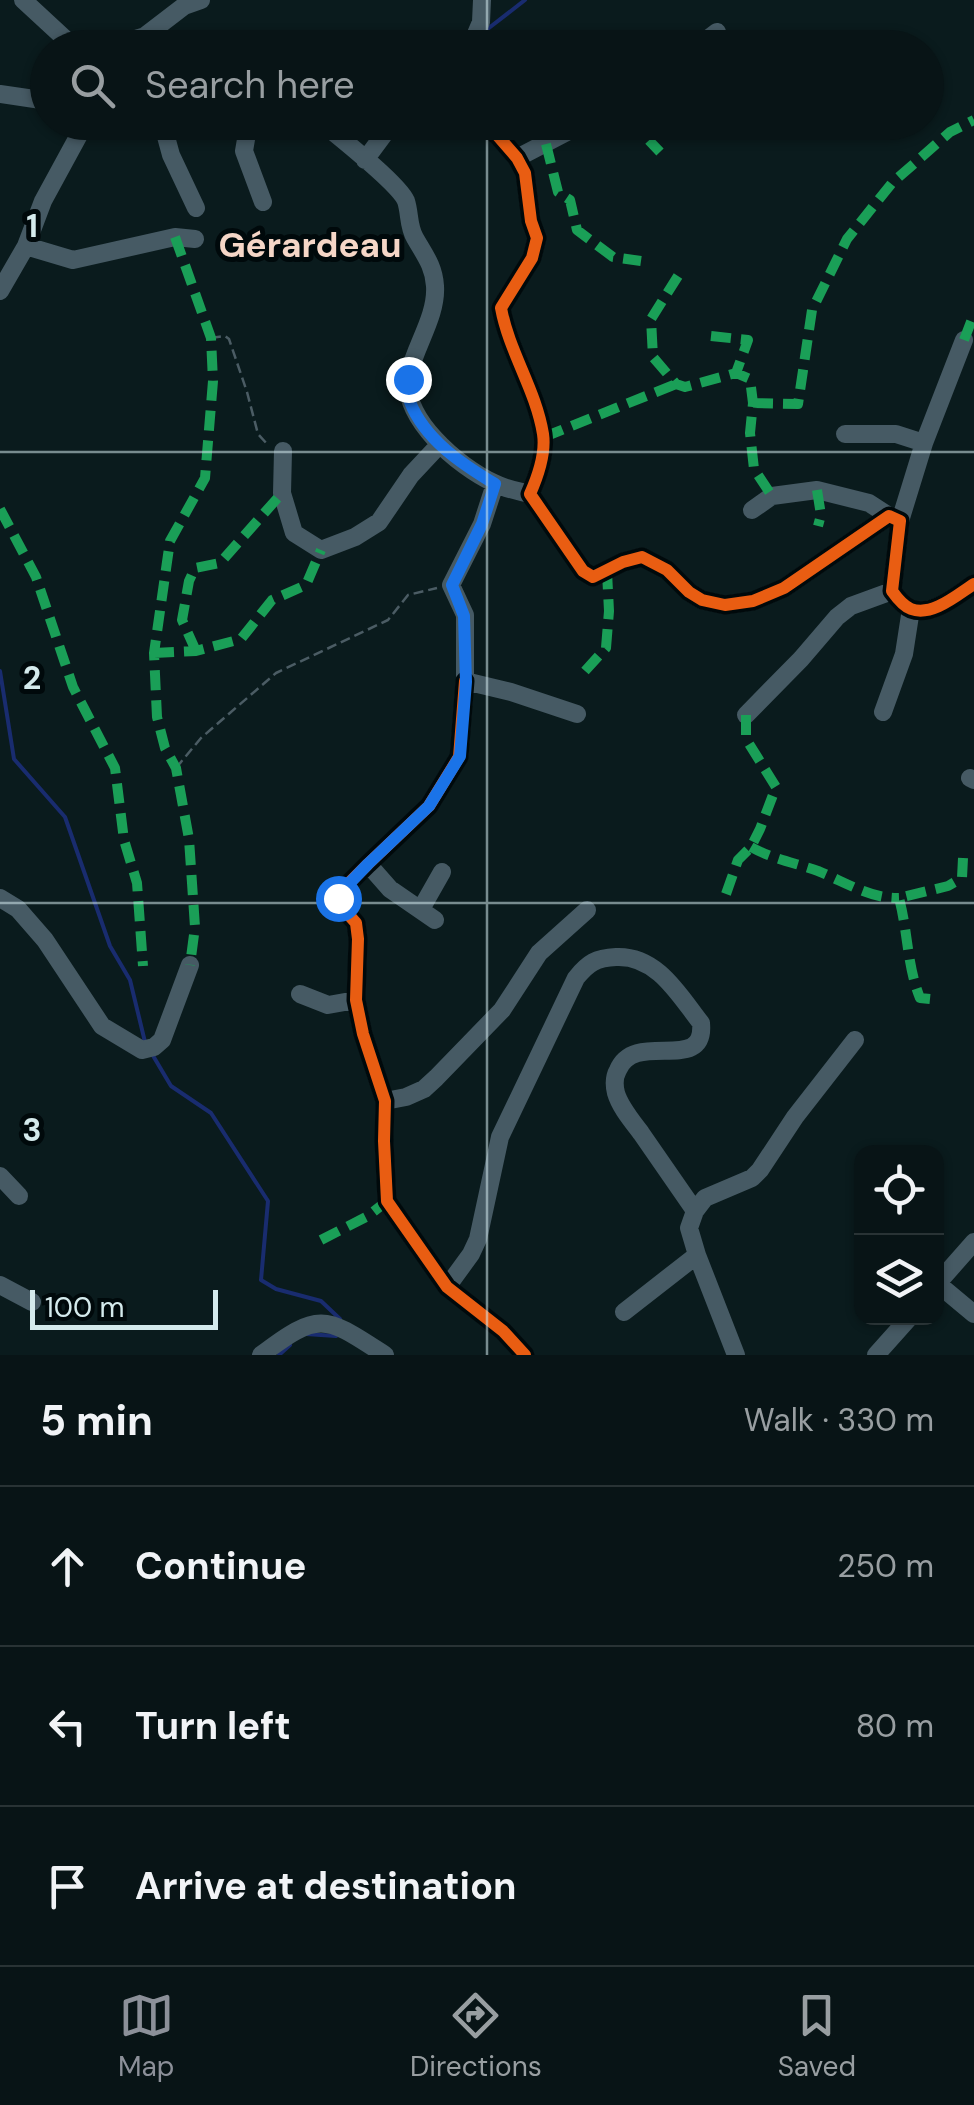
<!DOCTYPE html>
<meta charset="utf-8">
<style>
body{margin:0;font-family:"DM Sans",sans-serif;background:#111d1f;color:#f1f3f6}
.controls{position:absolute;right:30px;bottom:30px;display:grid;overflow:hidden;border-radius:20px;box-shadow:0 2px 8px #0004}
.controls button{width:90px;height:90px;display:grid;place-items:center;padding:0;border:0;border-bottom:2px solid #293335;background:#081416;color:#f1f3f6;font:50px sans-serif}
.scale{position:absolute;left:30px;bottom:25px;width:188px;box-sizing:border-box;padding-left:10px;border:5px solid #d4eaec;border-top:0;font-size:28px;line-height:35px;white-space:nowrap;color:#d4eaec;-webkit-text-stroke:8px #00090b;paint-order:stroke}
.stop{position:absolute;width:30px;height:30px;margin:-22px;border:8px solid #1a73e8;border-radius:50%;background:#fff}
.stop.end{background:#1a73e8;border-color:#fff;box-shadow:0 2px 10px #0008}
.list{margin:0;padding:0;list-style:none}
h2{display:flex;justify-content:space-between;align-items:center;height:130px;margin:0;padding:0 40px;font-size:42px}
h2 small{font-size:32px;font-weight:400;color:#989ea1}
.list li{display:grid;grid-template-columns:65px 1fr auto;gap:30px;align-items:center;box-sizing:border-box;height:160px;padding:0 40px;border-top:2px solid #293335}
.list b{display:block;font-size:38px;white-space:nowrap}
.list em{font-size:32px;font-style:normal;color:#989ea1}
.icon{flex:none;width:55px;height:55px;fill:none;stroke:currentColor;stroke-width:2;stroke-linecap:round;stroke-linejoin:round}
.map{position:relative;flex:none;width:974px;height:1355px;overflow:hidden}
.search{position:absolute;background:#081416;box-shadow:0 2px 8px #0004;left:30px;right:30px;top:30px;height:110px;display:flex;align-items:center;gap:25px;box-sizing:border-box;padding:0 35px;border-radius:55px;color:#989ea1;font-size:38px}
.sheet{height:610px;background:#081416}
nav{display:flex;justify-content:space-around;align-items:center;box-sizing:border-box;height:140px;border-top:2px solid #293335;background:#081416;font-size:28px;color:#989ea1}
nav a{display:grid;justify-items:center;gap:5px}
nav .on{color:#8c9099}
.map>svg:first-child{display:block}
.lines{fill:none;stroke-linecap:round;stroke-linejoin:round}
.stream{stroke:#192c6f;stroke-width:4}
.path{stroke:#4b5c64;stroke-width:2.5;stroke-dasharray:10 5;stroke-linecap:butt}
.minor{stroke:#465a64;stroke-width:18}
.quiet{stroke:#1a9f57;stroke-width:10;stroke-dasharray:20 10;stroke-linecap:butt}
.cycleway-casing{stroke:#00090b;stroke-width:19}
.cycleway{stroke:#e95d12;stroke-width:12}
.route{stroke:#1a73e8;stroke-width:12}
.grid{fill:none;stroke:#d4eaec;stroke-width:2.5;stroke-opacity:0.55}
.labels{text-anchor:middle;stroke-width:10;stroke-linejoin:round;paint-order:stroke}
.district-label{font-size:35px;font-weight:bold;fill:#f5d6c7;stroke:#00090b}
.grid-label{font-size:32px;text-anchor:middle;font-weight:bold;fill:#d4eaec;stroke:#00090b;stroke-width:10;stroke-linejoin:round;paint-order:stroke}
</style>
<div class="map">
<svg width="974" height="1355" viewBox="0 0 974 1355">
<rect width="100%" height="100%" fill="#0a1b1d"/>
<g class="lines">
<!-- stream -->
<path class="stream" d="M 485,31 L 525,0
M 0,671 L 14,759 L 65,817 L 110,946 L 130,980 L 145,1042
M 152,1054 L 171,1086 L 211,1113 L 268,1201 L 261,1280 L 276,1289 L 321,1301 L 340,1319
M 306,1334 L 336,1336
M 279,1355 L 290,1345"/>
<!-- path -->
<path class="path" d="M 211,338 L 225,336 L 229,339 L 247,392 L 258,434 L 268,445
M 176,768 L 201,738 L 276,673 L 388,620 L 408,595 L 437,588"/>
<!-- minor -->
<path class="minor" d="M 23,0 L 75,48
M 105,48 L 145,36 L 184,6 L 201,0
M 470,48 L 481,22 L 482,0
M 696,48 L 717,32
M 0,94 L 48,101
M 162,122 L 171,155 L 196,208
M 249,122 L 244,151 L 263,202
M 321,122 C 338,136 399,184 406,201 C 410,213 408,226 415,238 C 424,254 434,266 435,286 C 437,316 415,346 409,374 C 399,417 459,467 494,483 C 505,489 518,491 530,494
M 480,122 L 498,136 L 517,158 L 525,173 L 531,221 L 537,238 L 532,258 L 501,308 C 509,352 536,390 543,434 C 546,454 538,476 530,494 L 583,571 L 593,577 L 623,562 L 642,557 L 667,570 L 689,592 L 702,600 L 725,605 L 753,601 L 784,588 L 889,516 L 900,521 L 892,591 C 897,598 903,606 911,609 C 932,617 957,595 974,584
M 517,158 L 586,122
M 365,160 L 385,133 L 386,122
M 26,246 L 73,260 L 175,237 L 195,239
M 0,291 L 26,246 L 43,201 L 86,122
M 845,434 L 896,434 L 924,443
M 283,451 L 282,493 L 294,533 L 321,550 L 355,537 L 379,522 L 411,475 L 440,444
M 495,484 L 482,524 L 451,585 L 465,615 L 465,681 L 511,692 L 577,714
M 752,510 L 772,496 L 817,490 L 869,503 L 889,516
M 900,521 L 924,443 L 964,340
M 465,681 L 459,757 L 429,806 L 368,864 L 341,891 L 338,898 L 340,905 L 356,923 L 358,939 L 356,1000 L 363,1034 L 385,1101 L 384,1141 L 387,1201 L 447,1287 L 503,1331 L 525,1355
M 883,712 L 904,654 L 911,609
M 746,715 L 801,659 L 837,617 L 851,606 L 892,591
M 970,778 L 974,780
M 368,864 L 390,889 L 435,920
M 0,898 L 18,909 L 45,940 L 102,1026 L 142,1050 L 154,1047 L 162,1040 L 190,965
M 421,909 L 442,872
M 300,994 L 328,1005 L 356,1000
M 385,1101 L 406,1097 L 424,1089 L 436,1078 L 502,1010 L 539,953 L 587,910
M 0,1176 L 19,1196
M 938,1284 L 974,1314
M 0,1285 L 32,1302
M 936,1285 L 974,1242
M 447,1287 L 471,1254 L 478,1239 L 500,1137 L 576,978 C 588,963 596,958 616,957 C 657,955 679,995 701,1023 C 706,1075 635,1029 618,1070 C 614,1077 614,1085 616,1093 C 620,1107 632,1121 641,1133 C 659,1159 677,1185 695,1211
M 624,1312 L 697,1255
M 261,1355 C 320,1310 325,1316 385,1355
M 736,1355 L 697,1255 L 689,1228 L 695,1211 L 705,1198 L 752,1178 L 760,1170 L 795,1117 L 855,1040
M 876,1355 L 909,1318"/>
<!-- quiet -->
<path class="quiet" d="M 601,122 L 607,134 L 639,130 L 660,152
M 546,144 L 558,192 L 570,200 L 577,230 L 613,257 L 641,261
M 175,237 L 211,338 L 213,381 L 205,478 L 170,541 L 154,653 L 157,717 L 165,748 L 176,768 L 189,839 L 195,927 L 190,965
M 678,276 L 651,319 L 653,357 L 676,384 L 685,387 L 736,373 L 750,379 L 753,403 L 750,433 L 754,469 L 772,496
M 711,336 L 748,340 L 736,373
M 964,340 L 974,314
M 753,403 L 798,404 L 812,310 L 847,239 L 892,183 L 950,132 L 974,120
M 544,437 L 676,384
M 817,490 L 821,515 L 818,526
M 0,509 L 36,577 L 73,687 L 115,768 L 124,840 L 137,883 L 143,966
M 196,651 L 182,620 L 189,581 L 195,568 L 220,563 L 282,493
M 154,653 L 196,651 L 241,639 L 272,600 L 306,585 L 321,550
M 585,671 L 606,648 L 609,611 L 607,572
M 751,847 C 772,859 796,863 818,871 C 845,882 871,899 899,898
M 726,894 L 738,860 L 751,847 L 760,829 L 776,787 L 746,739 L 746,715
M 930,999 L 920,998 C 907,966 908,932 899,898 L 948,886 L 962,878 L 963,858
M 321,1240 L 368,1216 L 387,1201"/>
<!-- cycleway casing -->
<g class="cycleway-casing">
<path id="cycleway" d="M 480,122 L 498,136 L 517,158 L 525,173 L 531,221 L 537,238 L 532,258 L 501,308 C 509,352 536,390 543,434 C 546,454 538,476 530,494 L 583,571 L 593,577 L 623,562 L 642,557 L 667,570 L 689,592 L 702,600 L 725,605 L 753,601 L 784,588 L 889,516 L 900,521 L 892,591 C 897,598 903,606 911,609 C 932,617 957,595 974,584
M 465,681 L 459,757 L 429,806 L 368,864 L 341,891 L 338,898 L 340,905 L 356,923 L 358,939 L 356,1000 L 363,1034 L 385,1101 L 384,1141 L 387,1201 L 447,1287 L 503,1331 L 525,1355"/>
</g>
<!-- cycleway -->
<use href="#cycleway" class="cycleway"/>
</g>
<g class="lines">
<!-- route -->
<path class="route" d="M 338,898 L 341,892 L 368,864 L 429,806 L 460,756 L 466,682 L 464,616 L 452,585 L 482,524 L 495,484 C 462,464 425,440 410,402 C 408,396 408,386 408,379"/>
</g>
<!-- grid -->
<path class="grid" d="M 487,0 L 487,48M 487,122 L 487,1355M 0,452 L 974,452M 0,903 L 974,903"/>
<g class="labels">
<!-- district labels -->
<g class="district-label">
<text x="310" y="257">Gérardeau</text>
</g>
</g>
<g class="grid-label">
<text x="32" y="237">1</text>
<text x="32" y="689">2</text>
<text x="32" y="1141">3</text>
</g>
</svg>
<div class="controls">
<button><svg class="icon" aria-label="locate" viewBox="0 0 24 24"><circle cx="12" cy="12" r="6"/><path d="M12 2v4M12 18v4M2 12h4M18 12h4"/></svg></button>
<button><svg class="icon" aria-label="layers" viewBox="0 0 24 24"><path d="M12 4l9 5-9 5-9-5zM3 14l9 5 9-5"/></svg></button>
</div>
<div class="scale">100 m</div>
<div class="stop" style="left:338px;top:898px"></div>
<div class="stop end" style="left:408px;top:379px"></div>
<div class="search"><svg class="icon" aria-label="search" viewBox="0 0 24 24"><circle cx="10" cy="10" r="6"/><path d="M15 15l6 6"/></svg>Search here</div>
</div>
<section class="sheet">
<h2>5 min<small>Walk · 330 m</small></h2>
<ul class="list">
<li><svg class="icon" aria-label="ahead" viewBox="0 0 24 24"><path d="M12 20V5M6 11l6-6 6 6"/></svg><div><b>Continue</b></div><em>250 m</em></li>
<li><svg class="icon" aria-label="left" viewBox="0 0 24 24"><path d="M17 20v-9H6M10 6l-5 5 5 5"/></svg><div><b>Turn left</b></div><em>80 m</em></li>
<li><svg class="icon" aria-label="arrive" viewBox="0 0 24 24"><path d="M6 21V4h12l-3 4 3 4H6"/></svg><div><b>Arrive at destination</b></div></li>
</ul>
</section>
<nav>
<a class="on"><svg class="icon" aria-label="map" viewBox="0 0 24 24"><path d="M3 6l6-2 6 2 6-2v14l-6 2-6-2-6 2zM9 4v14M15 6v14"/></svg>Map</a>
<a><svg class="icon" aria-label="directions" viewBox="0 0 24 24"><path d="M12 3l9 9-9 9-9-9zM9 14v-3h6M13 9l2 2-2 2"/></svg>Directions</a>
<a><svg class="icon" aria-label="saved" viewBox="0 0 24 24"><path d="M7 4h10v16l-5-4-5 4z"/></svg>Saved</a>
</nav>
